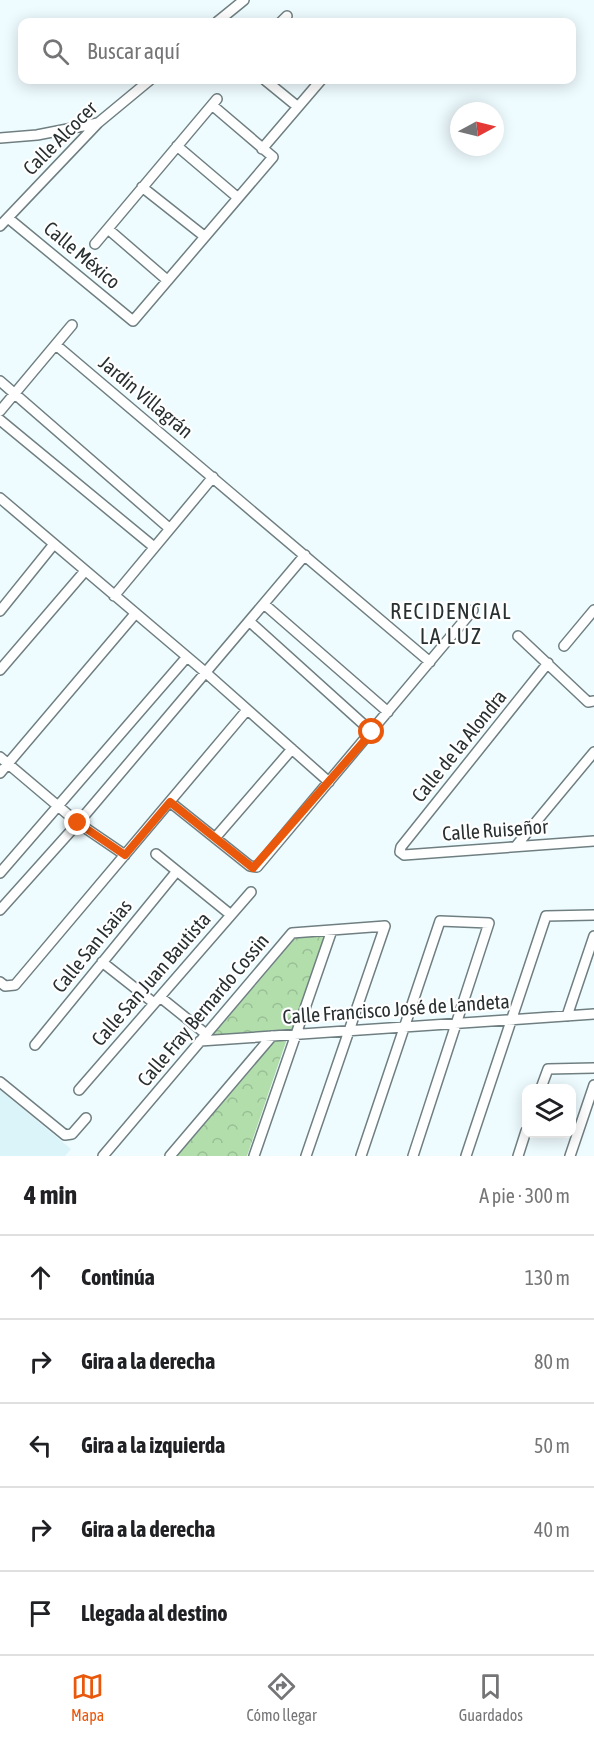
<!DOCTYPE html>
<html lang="es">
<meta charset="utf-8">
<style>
body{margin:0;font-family:"Asap Condensed",sans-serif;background:#f6f6f6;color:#202124}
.controls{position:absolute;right:18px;bottom:18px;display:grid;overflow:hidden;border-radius:12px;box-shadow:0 3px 15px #0003}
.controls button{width:54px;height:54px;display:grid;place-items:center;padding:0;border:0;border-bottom:2px solid #e0e0e0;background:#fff;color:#202124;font:30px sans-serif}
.compass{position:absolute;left:450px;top:102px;width:54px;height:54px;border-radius:50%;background:#fff;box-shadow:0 3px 15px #0003;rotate:83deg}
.stop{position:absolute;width:18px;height:18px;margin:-14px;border:4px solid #ea580c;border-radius:50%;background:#fff}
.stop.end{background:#ea580c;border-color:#fff;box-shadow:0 2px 6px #0008}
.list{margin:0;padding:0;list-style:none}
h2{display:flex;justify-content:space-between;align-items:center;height:78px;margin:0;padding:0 24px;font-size:26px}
h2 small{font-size:20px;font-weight:400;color:#757577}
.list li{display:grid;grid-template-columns:39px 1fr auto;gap:18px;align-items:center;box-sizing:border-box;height:84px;padding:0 24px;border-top:2px solid #e0e0e0}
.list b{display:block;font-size:22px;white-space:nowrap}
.list em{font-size:20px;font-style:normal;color:#757577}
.icon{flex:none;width:33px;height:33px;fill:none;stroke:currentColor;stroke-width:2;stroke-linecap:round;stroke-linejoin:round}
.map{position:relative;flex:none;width:594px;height:1156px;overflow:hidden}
.search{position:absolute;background:#fff;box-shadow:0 3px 15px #0003;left:18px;right:18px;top:18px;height:66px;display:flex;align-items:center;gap:15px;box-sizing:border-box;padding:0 21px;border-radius:12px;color:#757577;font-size:22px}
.sheet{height:498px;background:#fff}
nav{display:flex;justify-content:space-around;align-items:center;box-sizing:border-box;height:84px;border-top:2px solid #e0e0e0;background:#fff;font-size:16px;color:#757577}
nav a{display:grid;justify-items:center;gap:3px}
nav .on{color:#ea580c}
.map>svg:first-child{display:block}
.built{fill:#daf4f9}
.park{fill:url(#park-crowns)}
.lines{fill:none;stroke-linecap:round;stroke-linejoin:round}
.minor-casing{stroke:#6f7f81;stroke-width:12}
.minor{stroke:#fff;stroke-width:9}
.route{stroke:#ea580c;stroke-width:8}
.labels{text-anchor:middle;stroke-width:4.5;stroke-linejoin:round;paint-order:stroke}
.street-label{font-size:20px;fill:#293031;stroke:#fff}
.quarter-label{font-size:22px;letter-spacing:1.5px;fill:#293031;stroke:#fff}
</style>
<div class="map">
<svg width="594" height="1156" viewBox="0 0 594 1156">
<defs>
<pattern id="park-crowns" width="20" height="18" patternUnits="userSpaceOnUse" patternTransform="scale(1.5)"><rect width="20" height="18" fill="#b2deac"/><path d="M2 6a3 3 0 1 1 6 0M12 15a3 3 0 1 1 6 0" fill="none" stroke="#99bf94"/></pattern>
</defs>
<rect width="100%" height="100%" fill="#effcff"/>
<!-- built -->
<path class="built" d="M 0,1090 L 71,1149 L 65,1156 L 0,1156 Z"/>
<!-- park -->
<path class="park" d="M 325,935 L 292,1029 L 213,1035 L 297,936 Z
M 287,1039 L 247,1156 L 177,1156 L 276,1040 Z"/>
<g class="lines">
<!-- minor casing -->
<g class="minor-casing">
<path id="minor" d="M 217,22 L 244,0
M 281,22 L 287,16
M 265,80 L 298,107
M 0,138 L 37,135 L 98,123
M 177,146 L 237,197
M 262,149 L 321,80
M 142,187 L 204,236
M 8,218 L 133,321 L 273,157 L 212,105
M 0,226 L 98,123 L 150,80
M 108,229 L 167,280
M 95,244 L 217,99
M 56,345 L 430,662
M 0,381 L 169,528
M 0,411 L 72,325
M 0,420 L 154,547
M 0,498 L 205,672 L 329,782
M 114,596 L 213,477
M 264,604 L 388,712
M 0,611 L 54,544
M 249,621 L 372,732
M 518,636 L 588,702 L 594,701
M 564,646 L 594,610
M 548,663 L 401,847 L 400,852 L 404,855 L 594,841
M 0,670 L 85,571
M 0,757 L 78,823 L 125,855
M 0,773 L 135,614
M 170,802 L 250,866 L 257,867 L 473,610
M 215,838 L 292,749
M 516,846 L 594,752
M 156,854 L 231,915
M 0,873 L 186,658
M 0,910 L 78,823 L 305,555
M 102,962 L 154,1003
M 0,982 L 5,986 L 15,985 L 247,710
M 160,997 L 206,1034
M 567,1016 L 594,936
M 200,1041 L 594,1014
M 35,1045 L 177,871
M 0,1082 L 65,1135 L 72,1134 L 86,1118
M 541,1088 L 548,1069 L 594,1068
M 79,1090 L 251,892
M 103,1156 L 292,933 L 385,926 L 306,1156
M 170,1156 L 272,1036
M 254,1156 L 332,930
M 361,1156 L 440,921 L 489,923 L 413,1156
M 466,1156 L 546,916 L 594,915
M 518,1156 L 526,1131
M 570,1156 L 594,1085"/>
</g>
<!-- minor -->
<use href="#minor" class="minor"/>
</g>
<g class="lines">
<!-- route -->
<path class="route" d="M 78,823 L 125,855 L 170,802 L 253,868 L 372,732"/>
</g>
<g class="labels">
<!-- street labels -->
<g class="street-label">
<text transform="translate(60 138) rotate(-45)" y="7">Calle Alcocer</text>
<text transform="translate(82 255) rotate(40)" y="7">Calle México</text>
<text transform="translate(146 397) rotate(40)" y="7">Jardín Villagrán</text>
<text transform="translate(459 746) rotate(-51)" y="7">Calle de la Alondra</text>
<text transform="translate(495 830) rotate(-4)" y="7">Calle Ruiseñor</text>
<text transform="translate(92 946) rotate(-51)" y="7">Calle San Isaias</text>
<text transform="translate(151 979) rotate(-49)" y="7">Calle San Juan Bautista</text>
<text transform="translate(396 1009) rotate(-4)" y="7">Calle Francisco José de Landeta</text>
<text transform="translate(203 1010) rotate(-50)" y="7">Calle Fray Bernardo Cossin</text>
</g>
<!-- quarter labels -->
<g class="quarter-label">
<text x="451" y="619">RECIDENCIAL<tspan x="451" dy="25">LA LUZ</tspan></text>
</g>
</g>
</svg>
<div class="controls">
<button><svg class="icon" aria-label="layers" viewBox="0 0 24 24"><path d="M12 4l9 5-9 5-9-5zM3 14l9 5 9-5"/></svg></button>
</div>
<svg class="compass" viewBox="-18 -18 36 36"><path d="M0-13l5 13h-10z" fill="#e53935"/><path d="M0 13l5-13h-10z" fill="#757577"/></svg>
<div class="stop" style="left:372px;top:732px"></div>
<div class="stop end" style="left:78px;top:823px"></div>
<div class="search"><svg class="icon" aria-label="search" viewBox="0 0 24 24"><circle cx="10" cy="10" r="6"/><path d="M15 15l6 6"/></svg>Buscar aquí</div>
</div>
<section class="sheet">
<h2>4 min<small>A pie · 300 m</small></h2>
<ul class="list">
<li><svg class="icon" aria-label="ahead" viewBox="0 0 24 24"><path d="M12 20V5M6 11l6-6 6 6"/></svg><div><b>Continúa</b></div><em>130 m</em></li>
<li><svg class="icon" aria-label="right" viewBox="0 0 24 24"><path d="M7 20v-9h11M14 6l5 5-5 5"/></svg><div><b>Gira a la derecha</b></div><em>80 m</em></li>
<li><svg class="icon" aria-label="left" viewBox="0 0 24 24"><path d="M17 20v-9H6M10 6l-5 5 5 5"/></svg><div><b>Gira a la izquierda</b></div><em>50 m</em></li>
<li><svg class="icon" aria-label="right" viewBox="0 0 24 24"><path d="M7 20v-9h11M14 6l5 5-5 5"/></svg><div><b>Gira a la derecha</b></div><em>40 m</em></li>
<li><svg class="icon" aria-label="arrive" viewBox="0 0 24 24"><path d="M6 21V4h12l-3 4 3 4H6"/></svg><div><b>Llegada al destino</b></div></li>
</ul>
</section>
<nav>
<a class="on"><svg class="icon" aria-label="map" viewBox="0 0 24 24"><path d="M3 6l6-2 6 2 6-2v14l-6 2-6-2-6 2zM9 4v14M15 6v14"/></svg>Mapa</a>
<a><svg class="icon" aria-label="directions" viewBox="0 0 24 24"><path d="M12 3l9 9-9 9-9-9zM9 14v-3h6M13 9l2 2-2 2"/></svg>Cómo llegar</a>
<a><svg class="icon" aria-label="saved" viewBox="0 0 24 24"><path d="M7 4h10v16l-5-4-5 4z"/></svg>Guardados</a>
</nav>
